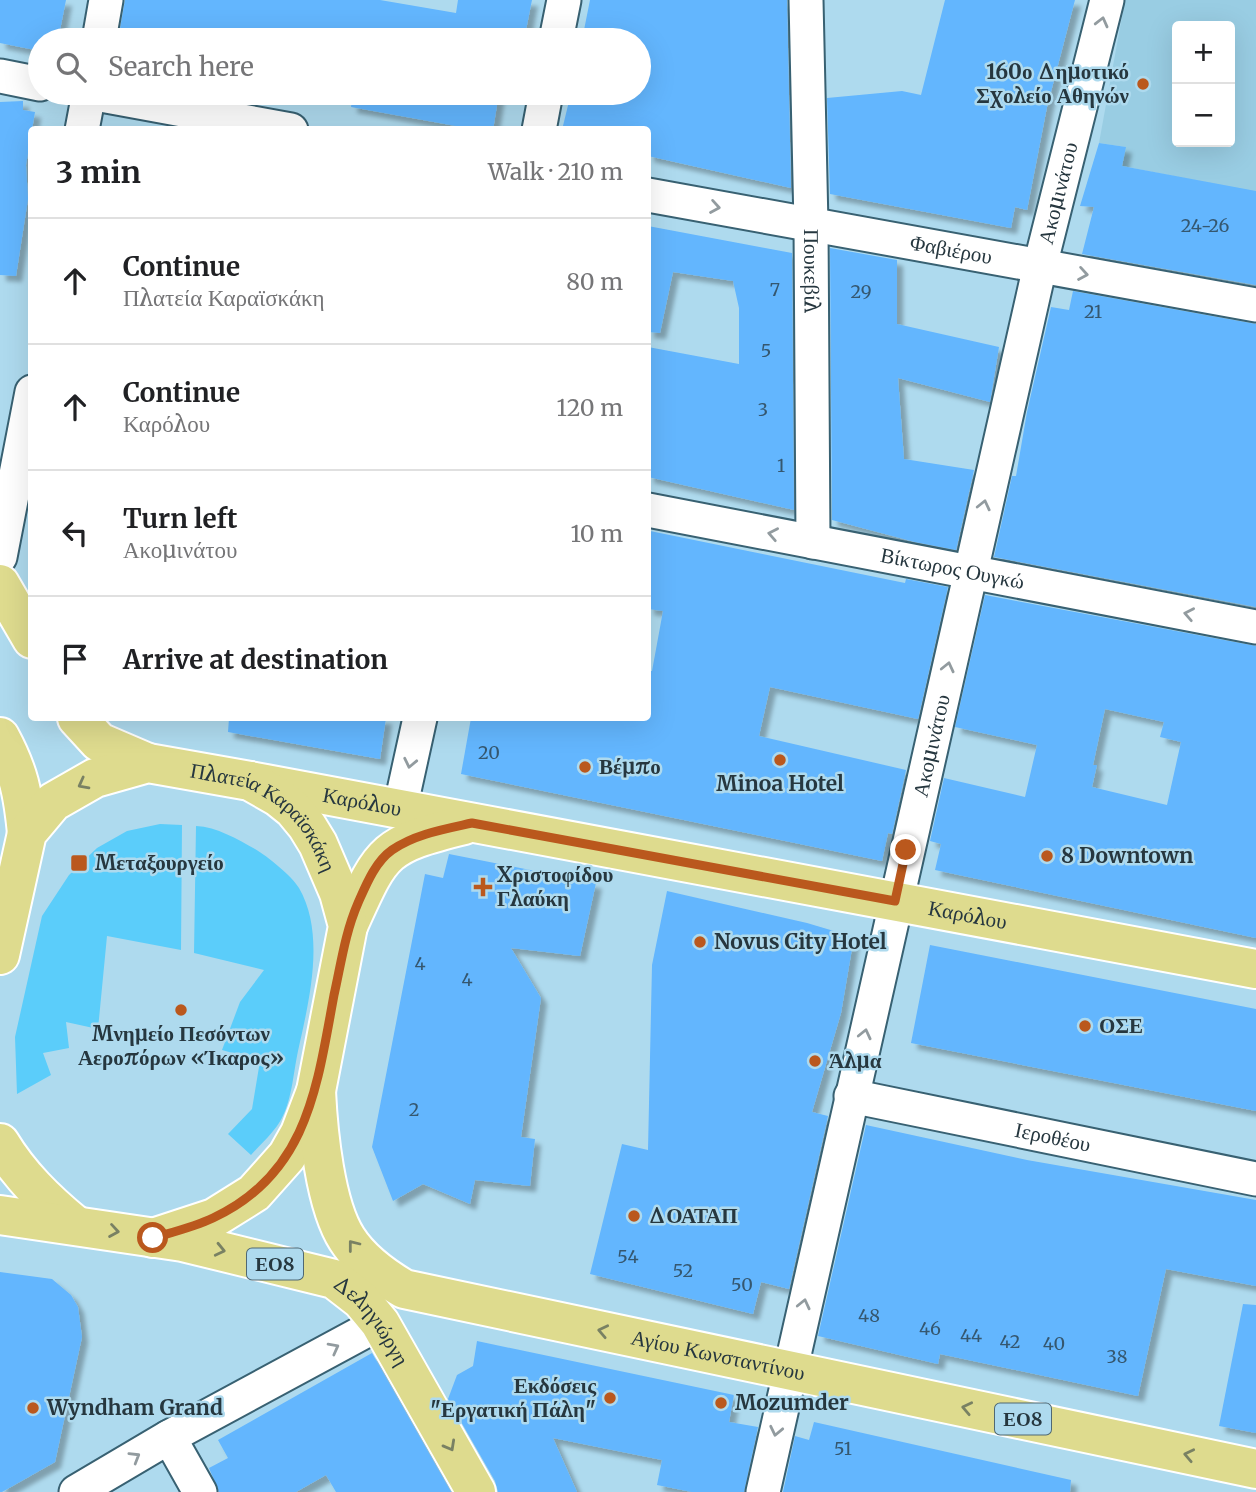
<!DOCTYPE html>
<meta charset="utf-8">
<style>
body{margin:0;font-family:Merriweather,serif;background:#f2f2f2;color:#202124}
.controls{position:absolute;right:21px;top:21px;display:grid;overflow:hidden;border-radius:7px;box-shadow:0 7px 28px #0002}
.controls button{width:63px;height:63px;display:grid;place-items:center;padding:0;border:0;border-bottom:2px solid #e0e0e0;background:#fff;color:#202124;font:35px sans-serif}
.stop{position:absolute;width:21px;height:21px;margin:-16px;border:5px solid #ba581d;border-radius:50%;background:#fff}
.stop.end{background:#ba581d;border-color:#fff;box-shadow:0 2px 7px #0008}
.list{margin:0;padding:0;list-style:none}
h2{display:flex;justify-content:space-between;align-items:center;height:91px;margin:0;padding:0 28px;font-size:30px}
h2 small{font-size:23px;font-weight:400;color:#757577}
.list li{display:grid;grid-template-columns:46px 1fr auto;gap:21px;align-items:center;box-sizing:border-box;height:126px;padding:0 28px;border-top:2px solid #e0e0e0}
.list b{display:block;font-size:26px;white-space:nowrap}
.list p{margin:0;font-size:23px;white-space:nowrap;color:#757577}
.list em{font-size:23px;font-style:normal;color:#757577}
.icon{flex:none;width:38px;height:38px;fill:none;stroke:currentColor;stroke-width:2;stroke-linecap:round;stroke-linejoin:round}
.map{position:relative;flex:none;width:1256px;height:1492px;overflow:hidden}
.search{position:absolute;background:#fff;box-shadow:0 7px 28px #0002;left:28px;top:28px;width:623px;height:77px;display:flex;align-items:center;gap:18px;box-sizing:border-box;padding:0 24px;border-radius:38px;color:#757577;font-size:26px}
.panel{position:absolute;background:#fff;box-shadow:0 7px 28px #0002;left:28px;top:126px;width:623px;height:595px;border-radius:7px}
.map>svg:first-child{display:block}
.built{fill:#99cde3;fill-rule:evenodd}
.green{fill:#5bcdfa}
.building{fill:#63b6fe;fill-rule:evenodd;filter:url(#shadow)}
.lines{fill:none;stroke-linecap:round;stroke-linejoin:round}
.minor-casing{stroke:#386172;stroke-width:37}
.major-casing{stroke:#fff;stroke-width:42}
.minor{stroke:#fff;stroke-width:33}
.major{stroke:#dedb8e;stroke-width:38}
.oneway{stroke:#929b9f}
.oneway2{stroke:#798163}
.route{stroke:#ba581d;stroke-width:9}
.poi-dot{fill:#ba581d;stroke:#aedaee;stroke-width:2.5}
.labels{text-anchor:middle;stroke-width:5;stroke-linejoin:round;paint-order:stroke}
.number-label{font-size:18px;fill:#35576f}
.shield{fill:#aedaee;stroke:#4f6874;stroke-width:2}
.shield-label{font-size:19px;font-weight:bold;fill:#26373f}
.poi-label{font-size:21px;font-weight:bold;fill:#26373f;stroke:#aedaee;text-anchor:start}
.street-label{font-size:21px;fill:#26373f;stroke:#aedaee}
</style>
<div class="map">
<svg width="1256" height="1492" viewBox="0 0 1256 1492">
<defs>
<filter id="shadow"><feDropShadow dx="6" dy="6" stdDeviation="2" flood-color="#0004"/></filter>
</defs>
<rect width="100%" height="100%" fill="#aedaee"/>
<!-- built -->
<path class="built" d="M 1125,0 L 1256,0 L 1256,192 L 1122,166 L 1125,147 L 1099,143 ZM 1177,26 L 1230,26 L 1230,142 L 1177,142 Z"/>
<!-- green -->
<path class="green" d="M 160,824 L 182,825 L 181,950 L 107,936 L 98,1029 L 66,1022 L 69,1048 L 43,1053 L 51,1075 L 17,1094 L 15,1037 L 42,916 L 69,875 L 97,848 L 127,831 Z
M 196,826 C 217,827 237,839 255,849 C 267,856 292,876 299,888 C 326,935 309,1001 298,1051 C 293,1074 292,1103 279,1123 C 272,1134 260,1145 251,1155 L 228,1134 L 252,1109 L 260,1061 L 222,1050 L 240,1002 L 264,970 L 194,953 Z"/>
<!-- building -->
<path class="building" d="M 0,0 L 66,0 L 58,40 L 40,40 L 40,51 L 0,43 Z
M 125,0 L 380,0 L 456,13 L 458,0 L 532,0 L 524,40 L 118,40 Z
M 590,0 L 787,0 L 791,188 L 648,156 L 648,130 L 562,130 L 571,93 L 639,93 L 639,40 L 582,40 Z
M 945,0 L 1075,0 L 1047,107 L 1027,210 L 1015,207 L 1011,228 L 830,194 L 827,98 L 902,91 L 921,95 Z
M 353,93 L 499,93 L 493,130 L 478,130 L 351,107 Z
M 23,101 L 23,110 L 35,112 L 26,165 L 28,199 L 16,276 L 0,275 L 0,102 Z
M 1099,143 L 1126,147 L 1122,166 L 1256,191 L 1256,285 L 1082,254 L 1094,207 L 1080,206 Z
M 648,226 L 792,253 L 794,510 L 648,477 L 648,347 L 739,364 L 739,308 L 733,281 L 673,272 L 660,333 L 648,332 Z
M 830,248 L 897,260 L 897,324 L 999,347 L 990,402 L 898,378 L 904,459 L 974,470 L 956,550 L 915,542 L 832,520 Z
M 1073,291 L 1256,324 L 1256,607 L 994,557 L 1012,476 L 1016,476 L 1027,412 L 1051,307 L 1069,310 Z
M 650,531 L 905,583 L 906,579 L 948,587 L 918,719 L 770,687 L 759,736 L 906,770 L 892,834 L 888,833 L 882,861 L 461,774 L 471,718 L 648,718 L 648,671 L 652,671 L 663,611 L 648,609 L 648,550 Z
M 985,595 L 1256,646 L 1256,938 L 935,870 L 941,844 L 930,841 L 944,778 L 1025,797 L 1037,745 L 955,727 ZM 1105,709 L 1164,722 L 1160,737 L 1181,742 L 1167,805 L 1092,787 L 1097,765 L 1093,765 Z
M 229,718 L 386,718 L 380,759 L 228,732 Z
M 449,854 L 596,883 L 580,956 L 511,948 L 541,998 L 521,1137 L 535,1139 L 530,1186 L 475,1180 L 470,1204 L 423,1184 L 393,1201 L 372,1147 L 425,874 L 443,878 Z
M 667,891 L 807,923 L 854,937 L 841,1013 L 812,1112 L 828,1116 L 789,1289 L 761,1282 L 753,1314 L 590,1274 L 622,1144 L 648,1150 L 652,965 Z
M 930,945 L 1256,1009 L 1256,1111 L 911,1043 Z
M 866,1125 L 1027,1160 L 1256,1200 L 1256,1286 L 1166,1269 L 1138,1396 L 940,1354 L 938,1364 L 818,1336 Z
M 0,1272 L 52,1279 L 71,1295 L 78,1307 L 82,1337 L 55,1462 L 2,1492 L 0,1492 Z
M 1243,1304 L 1256,1305 L 1256,1433 L 1219,1426 Z
M 477,1341 L 734,1395 L 729,1422 L 758,1427 L 744,1492 L 692,1492 L 657,1485 L 662,1460 L 553,1438 L 577,1492 L 498,1492 L 495,1481 L 448,1399 L 457,1375 L 473,1366 Z
M 372,1353 L 451,1492 L 336,1492 L 326,1475 L 296,1492 L 219,1492 L 209,1468 L 228,1458 L 218,1440 Z
M 814,1422 L 1071,1480 L 1070,1492 L 783,1492 L 795,1436 L 809,1440 Z"/>
<g class="lines">
<!-- minor casing -->
<g class="minor-casing">
<g id="minor">
<path id="s1" d="M 806,0 L 811,225 L 813,542"/>
<path d="M 99,40 L 106,0"/>
<path d="M 556,40 L 564,0"/>
<path d="M 0,76 L 40,84"/>
<path d="M 90,93 L 291,130"/>
<path d="M 82,130 L 89,93"/>
<path d="M 539,130 L 546,93"/>
<path id="s2" d="M 648,195 L 1256,305"/>
<path id="s3" d="M 648,510 L 1256,627"/>
<path d="M 0,557 L 32,392"/>
<path d="M 400,809 L 420,718"/>
<path id="s4" d="M 851,1096 L 1256,1179"/>
<path d="M 169,1437 L 200,1492"/>
<path d="M 76,1492 L 169,1437 L 380,1323"/>
<path id="s5" d="M 763,1492 L 1040,266 L 1107,0"/>
</g>
</g>
<!-- major casing -->
<g class="major-casing">
<g id="major">
<path d="M 0,584 L 32,639"/>
<path d="M 77,718 L 99,742 L 148,763"/>
<path d="M 0,737 C 19,772 23,793 27,833"/>
<path id="s6" d="M 250,781 L 1256,969"/>
<path d="M 348,926 C 382,851 382,845 464,825"/>
<path id="s7" d="M 0,955 L 27,833 L 53,802 L 95,778 L 148,763 L 250,781 L 278,797 L 293,809 L 307,826 L 318,844 L 339,893 L 348,926 L 316,1091 L 300,1133 L 287,1156 L 254,1193 L 214,1218 L 153,1238"/>
<path id="s8" d="M 316,1091 C 318,1132 325,1205 347,1239 C 361,1261 382,1276 404,1289 L 1256,1469"/>
<path d="M 0,1143 C 20,1176 46,1201 75,1225"/>
<path id="s9" d="M 0,1215 L 183,1242 L 334,1279 L 361,1300 L 380,1323 L 476,1492"/>
</g>
</g>
<!-- minor -->
<use href="#minor" class="minor"/>
<!-- major -->
<use href="#major" class="major"/>
</g>
<!-- one-way arrows -->
<defs><path id="oneway-chevron" d="M-2-3.5L2.5 0L-2 3.5" fill="none" stroke-width="1.6" stroke-linecap="round" stroke-linejoin="round" transform="scale(1.75)"/></defs>
<g class="oneway">
<use href="#oneway-chevron" transform="translate(1102 22) rotate(-76)"/>
<use href="#oneway-chevron" transform="translate(715 207) rotate(10)"/>
<use href="#oneway-chevron" transform="translate(1083 274) rotate(10)"/>
<use href="#oneway-chevron" transform="translate(984 505) rotate(-77)"/>
<use href="#oneway-chevron" transform="translate(773 534) rotate(-169)"/>
<use href="#oneway-chevron" transform="translate(1189 614) rotate(-169)"/>
<use href="#oneway-chevron" transform="translate(948 667) rotate(-77)"/>
<use href="#oneway-chevron" transform="translate(410 763) rotate(102)"/>
<use href="#oneway-chevron" transform="translate(865 1034) rotate(-77)"/>
<use href="#oneway-chevron" transform="translate(804 1304) rotate(-77)"/>
<use href="#oneway-chevron" transform="translate(334 1348) rotate(-28)"/>
<use href="#oneway-chevron" transform="translate(776 1431) rotate(102)"/>
<use href="#oneway-chevron" transform="translate(135 1457) rotate(-31)"/>
</g>
<g class="oneway2">
<use href="#oneway-chevron" transform="translate(83 784) rotate(152)"/>
<use href="#oneway-chevron" transform="translate(114 1231) rotate(9)"/>
<use href="#oneway-chevron" transform="translate(353 1245) rotate(-128)"/>
<use href="#oneway-chevron" transform="translate(220 1250) rotate(13)"/>
<use href="#oneway-chevron" transform="translate(603 1331) rotate(-168)"/>
<use href="#oneway-chevron" transform="translate(967 1408) rotate(-168)"/>
<use href="#oneway-chevron" transform="translate(450 1446) rotate(61)"/>
<use href="#oneway-chevron" transform="translate(1189 1455) rotate(-168)"/>
</g>
<g class="lines">
<!-- route -->
<path class="route" d="M 153,1238 C 173,1232 194,1227 213,1218 C 308,1174 317,1086 334,995 C 341,964 345,933 358,903 C 366,885 375,862 392,850 C 415,834 445,829 472,823 L 895,901 L 906,850"/>
</g>
<!-- markers -->
<g class="poi-dot">
<circle cx="1143" cy="84" r="7"/>
<circle cx="780" cy="760" r="7"/>
<circle cx="585" cy="767" r="7"/>
<circle cx="1047" cy="856" r="7"/>
<rect x="70" y="854" width="18" height="18" rx="3.5"/>
<path d="M479.5 876.5h7v7h7v7h-7v7h-7v-7h-7v-7h7z"/>
<circle cx="700" cy="942" r="7"/>
<circle cx="181" cy="1010" r="7"/>
<circle cx="1085" cy="1026" r="7"/>
<circle cx="815" cy="1061" r="7"/>
<circle cx="634" cy="1216" r="7"/>
<circle cx="610" cy="1398" r="7"/>
<circle cx="721" cy="1403" r="7"/>
<circle cx="33" cy="1408" r="7"/>
</g>
<g class="labels">
<!-- number labels -->
<g class="number-label">
<text x="1205" y="232">24-26</text>
<text x="775" y="296">7</text>
<text x="861" y="298">29</text>
<text x="1093" y="318">21</text>
<text x="766" y="357">5</text>
<text x="763" y="416">3</text>
<text x="781" y="472">1</text>
<text x="489" y="759">20</text>
<text x="420" y="970">4</text>
<text x="467" y="986">4</text>
<text x="414" y="1116">2</text>
<text x="628" y="1263">54</text>
<text x="683" y="1277">52</text>
<text x="742" y="1291">50</text>
<text x="869" y="1322">48</text>
<text x="930" y="1335">46</text>
<text x="971" y="1342">44</text>
<text x="1010" y="1348">42</text>
<text x="1054" y="1350">40</text>
<text x="1117" y="1363">38</text>
<text x="843" y="1455">51</text>
</g>
<!-- shield labels -->
<g class="shield">
<rect x="247" y="1248.5" width="56" height="31" rx="5"/>
<rect x="995" y="1403.5" width="56" height="31" rx="5"/>
</g>
<g class="shield-label">
<text x="275" y="1271">ΕΟ8</text>
<text x="1023" y="1426">ΕΟ8</text>
</g>
<!-- poi labels -->
<g class="poi-label">
<text x="1129" y="79" text-anchor="end">160ο Δημοτικό<tspan x="1129" dy="24">Σχολείο Αθηνών</tspan></text>
<text x="599" y="774">Βέμπο</text>
<text x="780" y="791" text-anchor="middle">Minoa Hotel</text>
<text x="1061" y="863">8 Downtown</text>
<text x="95" y="870">Μεταξουργείο</text>
<text x="497" y="882">Χριστοφίδου<tspan x="497" dy="24">Γλαύκη</tspan></text>
<text x="714" y="949">Novus City Hotel</text>
<text x="1099" y="1033">ΟΣΕ</text>
<text x="181" y="1041" text-anchor="middle">Μνημείο Πεσόντων<tspan x="181" dy="24">Αεροπόρων «Ίκαρος»</tspan></text>
<text x="829" y="1068">Άλμα</text>
<text x="648" y="1223">ΔΟΑΤΑΠ</text>
<text x="596" y="1393" text-anchor="end">Εκδόσεις<tspan x="596" dy="24">"Εργατική Πάλη"</tspan></text>
<text x="735" y="1410">Mozumder</text>
<text x="47" y="1415">Wyndham Grand</text>
</g>
<!-- street labels -->
<g class="street-label">
<text dy="7" stroke="none"><textPath href="#s5" startOffset="1332">Ακομινάτου</textPath></text>
<text dy="7" stroke="none"><textPath href="#s2" startOffset="308">Φαβιέρου</textPath></text>
<text dy="7" stroke="none"><textPath href="#s1" startOffset="271">Πουκεβίλ</textPath></text>
<text dy="7" stroke="none"><textPath href="#s3" startOffset="310">Βίκτωρος Ουγκώ</textPath></text>
<text dy="7" stroke="none"><textPath href="#s5" startOffset="765">Ακομινάτου</textPath></text>
<text dy="7" stroke="none"><textPath href="#s6" startOffset="114">Καρόλου</textPath></text>
<text dy="7" stroke="none"><textPath href="#s7" startOffset="404">Πλατεία Καραϊσκάκη</textPath></text>
<text dy="7" stroke="none"><textPath href="#s6" startOffset="730">Καρόλου</textPath></text>
<text dy="7" stroke="none"><textPath href="#s4" startOffset="206">Ιεροθέου</textPath></text>
<text dy="7" stroke="none"><textPath href="#s9" startOffset="397">Δεληγιώργη</textPath></text>
<text dy="7" stroke="none"><textPath href="#s8" startOffset="550">Αγίου Κωνσταντίνου</textPath></text>
</g>
</g>
</svg>
<div class="controls">
<button>+</button>
<button>−</button>
</div>
<div class="stop" style="left:153px;top:1238px"></div>
<div class="stop end" style="left:906px;top:850px"></div>
<div class="search"><svg class="icon" aria-label="search" viewBox="0 0 24 24"><circle cx="10" cy="10" r="6"/><path d="M15 15l6 6"/></svg>Search here</div>
<section class="panel">
<h2>3 min<small>Walk · 210 m</small></h2>
<ul class="list">
<li><svg class="icon" aria-label="ahead" viewBox="0 0 24 24"><path d="M12 20V5M6 11l6-6 6 6"/></svg><div><b>Continue</b><p>Πλατεία Καραϊσκάκη</p></div><em>80 m</em></li>
<li><svg class="icon" aria-label="ahead" viewBox="0 0 24 24"><path d="M12 20V5M6 11l6-6 6 6"/></svg><div><b>Continue</b><p>Καρόλου</p></div><em>120 m</em></li>
<li><svg class="icon" aria-label="left" viewBox="0 0 24 24"><path d="M17 20v-9H6M10 6l-5 5 5 5"/></svg><div><b>Turn left</b><p>Ακομινάτου</p></div><em>10 m</em></li>
<li><svg class="icon" aria-label="arrive" viewBox="0 0 24 24"><path d="M6 21V4h12l-3 4 3 4H6"/></svg><div><b>Arrive at destination</b></div></li>
</ul>
</section>
</div>
